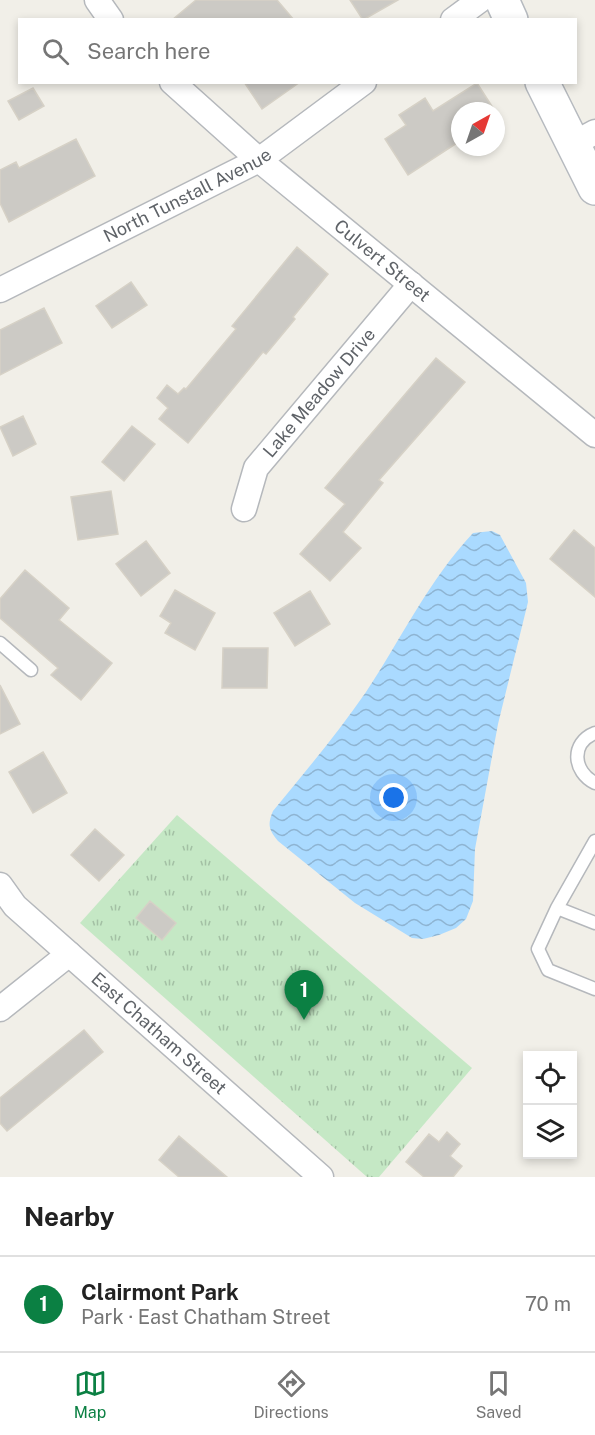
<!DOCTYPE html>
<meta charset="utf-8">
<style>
body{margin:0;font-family:"Public Sans",sans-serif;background:#f2f2f2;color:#222}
.controls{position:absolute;right:18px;bottom:18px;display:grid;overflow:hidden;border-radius:0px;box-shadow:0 3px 9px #0003}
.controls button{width:54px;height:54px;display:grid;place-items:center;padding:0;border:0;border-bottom:2px solid #e0e0e0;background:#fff;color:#222;font:30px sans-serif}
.compass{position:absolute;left:451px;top:102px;width:54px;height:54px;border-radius:50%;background:#fff;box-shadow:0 3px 9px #0003;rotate:40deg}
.you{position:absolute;left:394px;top:798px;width:21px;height:21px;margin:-15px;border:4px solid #fff;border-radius:50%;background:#1a73e8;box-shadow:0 0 0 9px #1a73e833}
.badge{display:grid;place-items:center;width:39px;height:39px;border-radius:50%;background:#0b8043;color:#fff;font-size:20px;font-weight:700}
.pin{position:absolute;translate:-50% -50px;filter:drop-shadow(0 2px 3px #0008)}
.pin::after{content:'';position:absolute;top:32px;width:21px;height:18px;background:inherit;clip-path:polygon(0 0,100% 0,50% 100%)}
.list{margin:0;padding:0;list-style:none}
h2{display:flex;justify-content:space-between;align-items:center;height:78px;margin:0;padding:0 24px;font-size:26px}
h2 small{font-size:20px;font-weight:400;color:#767676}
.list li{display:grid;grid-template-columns:39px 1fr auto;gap:18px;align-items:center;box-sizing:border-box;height:96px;padding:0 24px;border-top:2px solid #e0e0e0}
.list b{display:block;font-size:22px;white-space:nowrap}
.list p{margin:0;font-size:20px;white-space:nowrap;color:#767676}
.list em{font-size:20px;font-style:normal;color:#767676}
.icon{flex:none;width:33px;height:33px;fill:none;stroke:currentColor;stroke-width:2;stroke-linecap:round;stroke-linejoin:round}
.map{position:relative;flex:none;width:595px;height:1177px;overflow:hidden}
.search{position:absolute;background:#fff;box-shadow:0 3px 9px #0003;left:18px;right:18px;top:18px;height:66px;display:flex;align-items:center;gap:15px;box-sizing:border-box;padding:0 21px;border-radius:0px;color:#767676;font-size:22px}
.sheet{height:174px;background:#fff}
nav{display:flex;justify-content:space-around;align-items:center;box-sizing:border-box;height:84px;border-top:2px solid #e0e0e0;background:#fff;font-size:16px;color:#767676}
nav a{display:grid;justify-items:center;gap:3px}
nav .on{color:#0b8043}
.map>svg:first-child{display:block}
.park{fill:url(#park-tufts)}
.water{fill:url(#water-waves)}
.building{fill:#cccac5;stroke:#d6d1c6;stroke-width:1.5}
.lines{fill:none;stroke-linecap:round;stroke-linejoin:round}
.lane-casing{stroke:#b5b8bc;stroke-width:15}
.street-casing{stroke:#b5b8bc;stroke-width:27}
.secondary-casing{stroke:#b6babf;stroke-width:36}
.lane{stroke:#fff;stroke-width:12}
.street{stroke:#fff;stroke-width:24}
.secondary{stroke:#fff;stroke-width:33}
.labels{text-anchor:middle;stroke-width:6;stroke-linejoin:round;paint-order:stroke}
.street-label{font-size:18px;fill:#5f6368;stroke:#fff}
</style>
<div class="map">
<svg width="595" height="1177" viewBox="0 0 595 1177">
<defs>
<pattern id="park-tufts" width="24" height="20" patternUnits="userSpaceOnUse" patternTransform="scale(1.5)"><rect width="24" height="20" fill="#c5e8c5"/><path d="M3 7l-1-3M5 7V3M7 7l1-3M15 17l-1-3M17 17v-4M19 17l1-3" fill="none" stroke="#a3c0a4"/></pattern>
<pattern id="water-waves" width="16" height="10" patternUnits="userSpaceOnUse" patternTransform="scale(1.5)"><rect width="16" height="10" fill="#aadaff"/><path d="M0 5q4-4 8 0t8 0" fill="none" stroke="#8eb4d2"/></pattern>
</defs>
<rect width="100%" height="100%" fill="#f1efe8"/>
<!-- park -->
<path class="park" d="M 177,815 L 472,1068 L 379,1177 L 367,1177 L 80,923 Z"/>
<!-- water -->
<path class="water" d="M 492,531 L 500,535 L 526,583 L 528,602 L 498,724 L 475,849 L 473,901 L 466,919 L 456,928 L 439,935 L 423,939 L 412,938 L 355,903 L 278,841 C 269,830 267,825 273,811 C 305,772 337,734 366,692 C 401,639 429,580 473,533 Z"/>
<!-- building -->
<path class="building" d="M 196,0 L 277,0 L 294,20 L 172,20 Z
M 350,0 L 398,0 L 363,20 Z
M 244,82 L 300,82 L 262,109 Z
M 477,83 L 495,111 L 460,111 L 460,141 L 408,175 L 385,139 L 406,125 L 399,115 L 425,98 L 433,111 Z
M 33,88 L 44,106 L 19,120 L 8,101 Z
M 76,139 L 95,176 L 9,222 L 0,203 L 0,170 L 16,162 L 19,168 Z
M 297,247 L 328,274 L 293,317 L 295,319 L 266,354 L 263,352 L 188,443 L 159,419 L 168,408 L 157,398 L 167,385 L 178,394 L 184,388 L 186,389 L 236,329 L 232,326 Z
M 131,282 L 147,305 L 112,328 L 96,306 Z
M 44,308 L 62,343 L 0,375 L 0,330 Z
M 436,358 L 465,382 L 379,480 L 383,483 L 343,532 L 361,548 L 330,581 L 300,554 L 345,504 L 325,488 Z
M 23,416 L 36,444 L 13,456 L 0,427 Z
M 132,426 L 155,444 L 124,481 L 102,462 Z
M 111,491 L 118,534 L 78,540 L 71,497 Z
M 574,530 L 595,548 L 595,597 L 550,559 Z
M 146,541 L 170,573 L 141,596 L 116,564 Z
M 25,570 L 69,608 L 59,620 L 112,663 L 81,700 L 51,675 L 58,668 L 0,618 L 0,599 Z
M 175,590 L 215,613 L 195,650 L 165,633 L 171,623 L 160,616 Z
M 310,591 L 330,624 L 295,646 L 274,613 Z
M 223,648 L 268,648 L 267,688 L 222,688 Z
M 0,685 L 20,724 L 0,734 Z
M 43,752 L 67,793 L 33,813 L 9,772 Z
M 95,829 L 124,855 L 99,881 L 71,855 Z
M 150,901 L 176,923 L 162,940 L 136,918 Z
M 84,1030 L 103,1052 L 7,1131 L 0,1123 L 0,1098 Z
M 447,1132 L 460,1144 L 450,1156 L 462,1166 L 453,1177 L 424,1177 L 406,1162 L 429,1134 L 439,1142 Z
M 179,1136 L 227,1177 L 179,1177 L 159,1160 Z"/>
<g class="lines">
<!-- lane casing -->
<g class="lane-casing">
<path id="lane" d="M 0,643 L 31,670
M 595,733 C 570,743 573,772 595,783
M 595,841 L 557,908 L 538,949 L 548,970 L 595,989
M 557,908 L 595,923"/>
</g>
<!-- street casing -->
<g class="street-casing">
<g id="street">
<path d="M 97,0 L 111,20"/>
<path d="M 453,20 L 480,0"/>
<path id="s1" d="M 172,82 L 259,160 L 595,435"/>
<path d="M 573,144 L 595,132"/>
<path id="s2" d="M 0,290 L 259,160 L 364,82"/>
<path id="s3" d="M 244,509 L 256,468 L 411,284"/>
<path id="s4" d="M 0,885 L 15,906 L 321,1177"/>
<path d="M 0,1009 L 69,954"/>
</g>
</g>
<!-- secondary casing -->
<g class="secondary-casing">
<path id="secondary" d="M 502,0 L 511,20
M 542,82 L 595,188"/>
</g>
<!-- lane -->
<use href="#lane" class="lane"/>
<!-- street -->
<use href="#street" class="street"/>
<!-- secondary -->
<use href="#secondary" class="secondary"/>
</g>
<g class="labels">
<!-- street labels -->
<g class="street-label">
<text dy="6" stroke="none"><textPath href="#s2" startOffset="210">North Tunstall Avenue</textPath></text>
<text dy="6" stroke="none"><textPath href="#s1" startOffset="276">Culvert Street</textPath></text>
<text dy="6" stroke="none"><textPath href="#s3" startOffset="141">Lake Meadow Drive</textPath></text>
<text dy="6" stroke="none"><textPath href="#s4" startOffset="218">East Chatham Street</textPath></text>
</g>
</g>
</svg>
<div class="controls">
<button><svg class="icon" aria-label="locate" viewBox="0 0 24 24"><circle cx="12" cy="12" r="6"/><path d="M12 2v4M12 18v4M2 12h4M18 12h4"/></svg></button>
<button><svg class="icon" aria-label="layers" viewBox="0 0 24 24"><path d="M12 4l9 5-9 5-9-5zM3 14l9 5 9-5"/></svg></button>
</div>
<svg class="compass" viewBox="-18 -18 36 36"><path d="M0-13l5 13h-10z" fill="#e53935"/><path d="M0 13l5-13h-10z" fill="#767676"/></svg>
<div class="you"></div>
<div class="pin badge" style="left:304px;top:1020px">1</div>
<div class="search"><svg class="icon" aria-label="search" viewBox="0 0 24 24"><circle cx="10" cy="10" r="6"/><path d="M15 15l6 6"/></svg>Search here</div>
</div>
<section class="sheet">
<h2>Nearby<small></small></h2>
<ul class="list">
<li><span class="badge">1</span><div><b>Clairmont Park</b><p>Park · East Chatham Street</p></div><em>70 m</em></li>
</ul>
</section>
<nav>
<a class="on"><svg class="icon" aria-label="map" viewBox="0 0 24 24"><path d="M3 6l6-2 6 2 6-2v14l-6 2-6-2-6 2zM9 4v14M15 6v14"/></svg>Map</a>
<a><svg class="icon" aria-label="directions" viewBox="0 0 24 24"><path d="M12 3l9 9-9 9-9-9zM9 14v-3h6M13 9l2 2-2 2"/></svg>Directions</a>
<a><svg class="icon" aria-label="saved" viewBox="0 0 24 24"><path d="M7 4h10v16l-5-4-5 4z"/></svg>Saved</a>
</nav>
